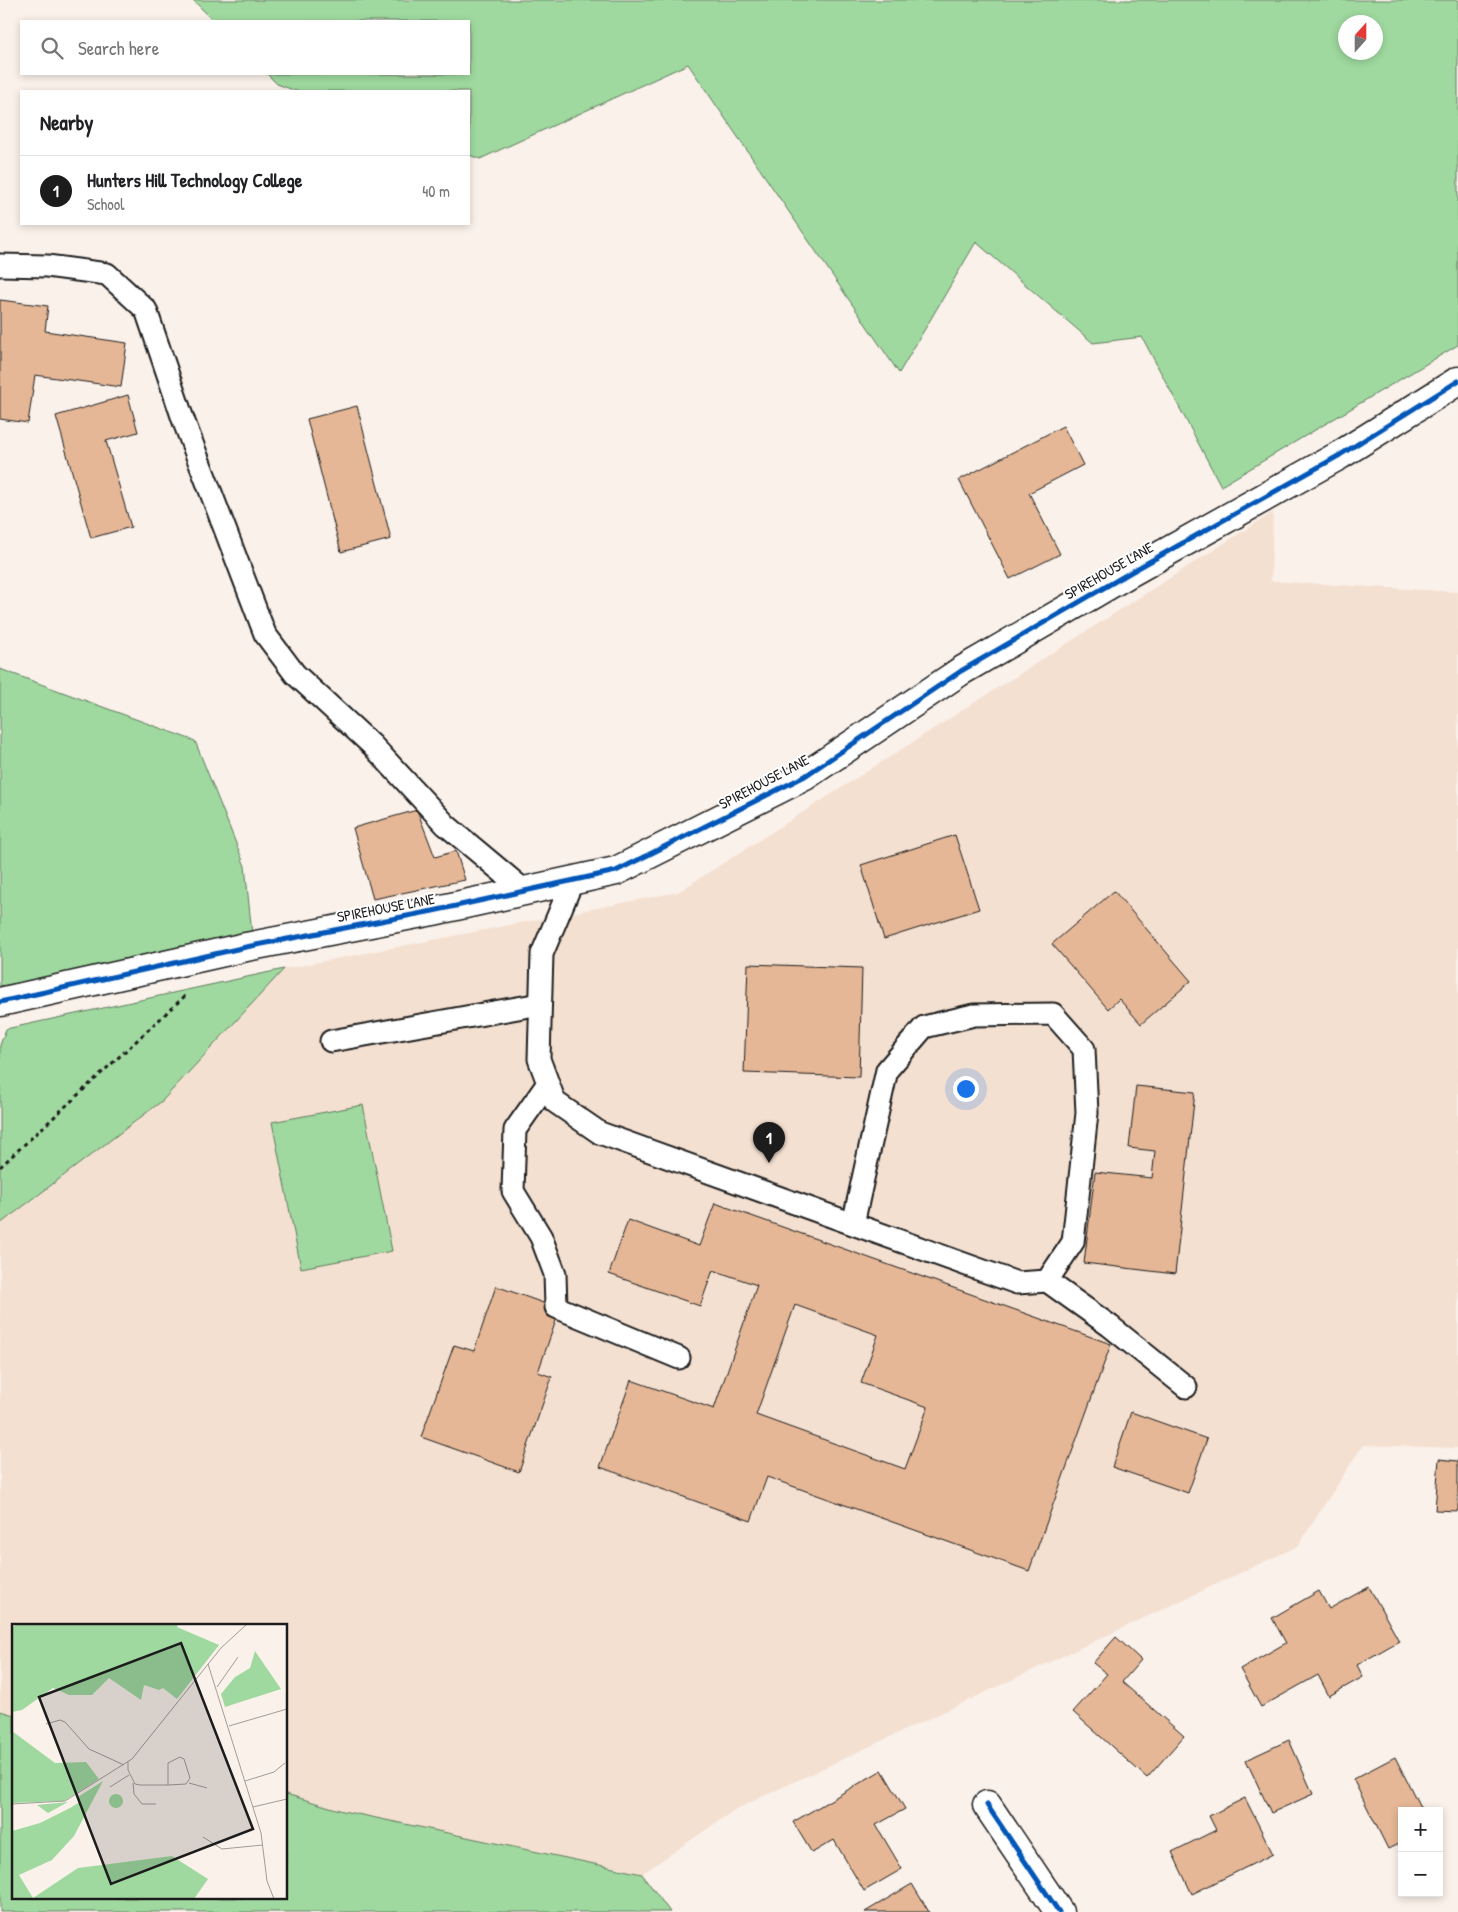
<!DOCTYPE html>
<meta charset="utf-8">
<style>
body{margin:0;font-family:"Patrick Hand",sans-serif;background:#f6f6f6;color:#202124}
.controls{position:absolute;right:15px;bottom:15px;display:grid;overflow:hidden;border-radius:0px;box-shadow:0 2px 8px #0003}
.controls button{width:45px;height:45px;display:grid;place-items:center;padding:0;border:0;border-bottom:1px solid #e0e0e0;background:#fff;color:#202124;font:25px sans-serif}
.compass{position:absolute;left:1338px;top:15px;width:45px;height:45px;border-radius:50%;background:#fff;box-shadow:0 2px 8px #0003;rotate:21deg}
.you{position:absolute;left:965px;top:1088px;width:18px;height:18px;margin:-12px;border:4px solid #fff;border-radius:50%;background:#1a73e8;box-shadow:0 0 0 8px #1a73e833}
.badge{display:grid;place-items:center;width:32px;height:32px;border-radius:50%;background:#1c1c1c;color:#fff;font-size:16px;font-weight:700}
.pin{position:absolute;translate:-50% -41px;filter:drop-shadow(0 1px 2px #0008)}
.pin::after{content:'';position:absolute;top:26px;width:18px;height:15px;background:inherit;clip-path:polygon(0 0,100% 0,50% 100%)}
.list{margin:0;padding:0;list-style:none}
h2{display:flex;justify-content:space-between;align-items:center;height:65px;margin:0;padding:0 20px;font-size:21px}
h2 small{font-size:16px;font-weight:400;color:#757577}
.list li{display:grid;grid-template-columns:32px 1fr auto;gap:15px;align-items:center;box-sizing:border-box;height:70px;padding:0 20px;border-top:1px solid #e0e0e0}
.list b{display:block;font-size:19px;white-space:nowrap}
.list p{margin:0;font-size:16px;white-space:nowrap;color:#757577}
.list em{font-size:16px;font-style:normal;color:#757577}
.icon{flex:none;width:28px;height:28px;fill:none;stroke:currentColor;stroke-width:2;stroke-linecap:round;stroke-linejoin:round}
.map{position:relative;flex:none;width:1458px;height:1912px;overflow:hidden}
.search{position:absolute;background:#fff;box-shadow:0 2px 8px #0003;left:20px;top:20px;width:450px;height:55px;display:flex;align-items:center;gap:12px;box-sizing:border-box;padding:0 18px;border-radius:0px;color:#757577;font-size:19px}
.panel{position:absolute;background:#fff;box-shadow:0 2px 8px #0003;left:20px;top:90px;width:450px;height:135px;border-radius:0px}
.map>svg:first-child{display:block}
.built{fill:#f4e0d1}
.green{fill:#9fd99f;stroke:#5e7a5e;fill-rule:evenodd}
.building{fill:#e5b796;stroke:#1c1c1c;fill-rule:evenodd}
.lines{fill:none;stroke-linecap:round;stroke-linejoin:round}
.service-casing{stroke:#1c1c1c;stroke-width:25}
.minor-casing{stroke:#1c1c1c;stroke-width:31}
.path{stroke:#1c1c1c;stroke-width:3;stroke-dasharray:4 4;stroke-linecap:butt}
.service{stroke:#fff;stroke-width:21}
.minor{stroke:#fff;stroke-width:28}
.cycleway-casing{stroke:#fff;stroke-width:8}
.cycleway{stroke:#0057b8;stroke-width:5}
.labels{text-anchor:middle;stroke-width:4;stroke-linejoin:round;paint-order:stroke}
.street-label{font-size:15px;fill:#1c1c1c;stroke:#fff}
.inset-road{fill:none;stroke:#a19c98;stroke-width:1}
.view{fill:#1c1c1c;fill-opacity:0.15;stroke:#1c1c1c;stroke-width:2.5}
.inset-edge{fill:none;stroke:#1c1c1c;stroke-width:2.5}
</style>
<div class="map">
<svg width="1458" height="1912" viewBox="0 0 1458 1912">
<rect width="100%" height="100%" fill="#faf1ea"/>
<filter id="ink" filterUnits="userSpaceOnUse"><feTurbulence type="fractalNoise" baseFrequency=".02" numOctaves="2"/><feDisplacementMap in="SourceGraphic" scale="10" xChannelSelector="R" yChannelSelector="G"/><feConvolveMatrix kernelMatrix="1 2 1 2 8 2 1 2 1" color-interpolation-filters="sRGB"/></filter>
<g filter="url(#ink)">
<!-- built -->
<path class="built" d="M 1273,512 L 1271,581 L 1458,592 L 1458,1448 L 1363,1445 L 1298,1546 L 736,1809 L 642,1874 L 343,1811 L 286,1794 L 286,1626 L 14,1626 L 14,1715 L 0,1711 L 0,1224 L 162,1101 L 284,969 L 678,892 Z"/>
<!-- green -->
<path class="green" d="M 193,0 L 1458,0 L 1458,345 L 1221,486 L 1142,337 L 1093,343 L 976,242 L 899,373 L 688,64 L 480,159 L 469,155 L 469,91 L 296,91 L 277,84 L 267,74 L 469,74 L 469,21 L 214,21 ZM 1376,22 L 1376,52 L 1346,52 L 1346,22 Z
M 0,669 L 195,741 L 245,866 L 252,934 L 106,969 L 0,986 Z
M 284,969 L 162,1101 L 0,1224 L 0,1045 L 6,1029 Z
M 363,1105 L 392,1251 L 301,1268 L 272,1122 Z
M 0,1711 L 14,1715 L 14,1898 L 286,1898 L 286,1794 L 343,1811 L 642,1874 L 670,1912 L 0,1912 Z"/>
<!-- building -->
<path class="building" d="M 0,300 L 48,306 L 45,331 L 127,343 L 121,387 L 35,375 L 28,423 L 0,419 Z
M 128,395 L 138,432 L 106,441 L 131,527 L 91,538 L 56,416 Z
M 357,406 L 391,539 L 341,552 L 307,419 Z
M 1063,426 L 1083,465 L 1029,493 L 1060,554 L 1010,579 L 959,480 Z
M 417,810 L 435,857 L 456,851 L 465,880 L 373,899 L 353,828 Z
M 955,835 L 979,909 L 884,939 L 861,865 Z
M 1114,891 L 1191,981 L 1141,1024 L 1119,999 L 1108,1009 L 1052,944 Z
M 748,964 L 862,968 L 859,1077 L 744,1073 Z
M 1136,1086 L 1195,1092 L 1175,1274 L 1084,1263 L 1095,1172 L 1152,1178 L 1155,1151 L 1129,1148 Z
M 715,1203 L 1111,1344 L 1029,1571 L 767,1477 L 751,1521 L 600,1467 L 631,1380 L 714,1409 L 757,1285 L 713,1270 L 700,1306 L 609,1274 L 628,1220 L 699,1246 ZM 795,1305 L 878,1335 L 861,1383 L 928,1407 L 905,1469 L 756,1415 Z
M 496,1286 L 560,1309 L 538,1372 L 552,1377 L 519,1472 L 421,1437 L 454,1345 L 474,1351 Z
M 1131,1412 L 1207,1439 L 1188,1493 L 1112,1467 Z
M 1439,1459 L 1458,1461 L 1458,1511 L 1435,1510 Z
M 1369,1587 L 1399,1641 L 1357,1665 L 1363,1677 L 1329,1696 L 1318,1675 L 1261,1707 L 1240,1669 L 1286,1643 L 1272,1618 L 1319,1591 L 1329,1609 Z
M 1116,1637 L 1141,1660 L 1122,1682 L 1184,1736 L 1147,1778 L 1073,1712 L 1107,1674 L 1093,1663 Z
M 1289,1740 L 1313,1794 L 1271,1813 L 1246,1760 Z
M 1395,1757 L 1422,1811 L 1402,1811 L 1402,1842 L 1388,1849 L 1353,1779 Z
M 882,1770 L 905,1809 L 876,1825 L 902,1869 L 864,1891 L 834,1840 L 812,1853 L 793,1822 Z
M 1245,1798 L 1273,1854 L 1192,1894 L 1172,1852 L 1216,1830 L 1209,1816 Z
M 912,1884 L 929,1912 L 865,1912 Z"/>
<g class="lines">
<!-- service casing -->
<g class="service-casing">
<path id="service" d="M 0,265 L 47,266 L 107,274 L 146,310 L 184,422 L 265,634 L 295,674 L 372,745 L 446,825 L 526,892
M 573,880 L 542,954 L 539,1059 L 555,1102 L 600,1133 L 1017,1283 L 1047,1281 L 1073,1242 L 1087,1113 L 1084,1049 L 1053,1014 L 974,1015 L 924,1027 L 887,1070 L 853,1224
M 331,1041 L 540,1004
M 548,1083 L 515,1130 L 513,1191 L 541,1237 L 555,1274 L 556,1307 L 679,1358
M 1047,1281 L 1110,1326 L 1186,1387"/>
</g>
<!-- minor casing -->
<g class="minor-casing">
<path id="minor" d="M 0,1002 L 246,947 L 433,911 L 616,871 L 805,776 L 961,671 L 1131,572 L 1340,455 L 1458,381
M 987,1805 L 1059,1912"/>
</g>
<!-- path -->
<path class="path" d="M 0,1167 L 187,994"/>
<!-- service -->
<use href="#service" class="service"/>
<!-- minor -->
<use href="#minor" class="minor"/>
<!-- cycleway casing -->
<g class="cycleway-casing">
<path id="cycleway" d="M 0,1002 L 246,947 L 433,911 L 616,871 L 805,776 L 961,671 L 1131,572 L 1340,455 L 1458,381
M 987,1805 L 1059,1912"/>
</g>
<!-- cycleway -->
<use href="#cycleway" class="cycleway"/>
</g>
</g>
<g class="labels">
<!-- street labels -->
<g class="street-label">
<text transform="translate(1109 571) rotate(-30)" y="5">SPIREHOUSE LANE</text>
<text transform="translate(764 782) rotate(-28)" y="5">SPIREHOUSE LANE</text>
<text transform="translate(386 908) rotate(-11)" y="5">SPIREHOUSE LANE</text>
</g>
</g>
<!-- overview -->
<g transform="translate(12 1624)">
<rect width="275" height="275" fill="#faf1ea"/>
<path d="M 6,0 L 166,0 L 165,3 L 207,21 L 165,75 L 151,64 L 147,66 L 132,61 L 129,76 L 97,54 L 80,71 L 57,71 L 41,64 L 10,86 L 0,88 L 0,3 ZM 243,27 L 269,65 L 213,83 L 209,70 L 223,53 L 238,44 ZM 0,107 L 43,139 L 74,138 L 87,155 L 52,177 L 0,179 ZM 91,157 L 62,212 L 40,236 L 7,251 L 21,274 L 66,244 L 160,232 L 196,255 L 182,275 L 0,275 L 0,207 L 28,199 L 58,184 L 66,179 L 66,173 ZM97 177a7 7 0 1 1 14 0a7 7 0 1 1-14 0ZM 56,178 L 36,189 L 25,181 Z" fill="#9fd99f"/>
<path class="inset-road" d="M 196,40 L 249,209 L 255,257 L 262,275M 205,63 L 226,33M 34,100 L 48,96 L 53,98 L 77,125 L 112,141M 217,102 L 275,85M 116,138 L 116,146 L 123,160 L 128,161 L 156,161 L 174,160 L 178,154 L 172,135 L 168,133 L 156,139 L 156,161M 233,157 L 262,148 L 273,139M 121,159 L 122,170 L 130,180 L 144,180M 177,159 L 195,164M 98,163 L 117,151M 0,180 L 53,177 L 120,135 L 209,24 L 235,0M 241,183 L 275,175M 191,213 L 210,225 L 251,221"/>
<path class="view" d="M 169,19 L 241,205 L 99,260 L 27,73 Z"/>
<rect width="275" height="275" class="inset-edge"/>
</g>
</svg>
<div class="controls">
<button>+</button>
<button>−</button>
</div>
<svg class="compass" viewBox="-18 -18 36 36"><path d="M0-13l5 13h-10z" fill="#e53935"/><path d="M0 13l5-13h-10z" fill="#757577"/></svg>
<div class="you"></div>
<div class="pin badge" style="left:769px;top:1163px">1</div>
<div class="search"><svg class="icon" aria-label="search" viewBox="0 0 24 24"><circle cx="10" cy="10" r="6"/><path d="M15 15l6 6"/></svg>Search here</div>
<section class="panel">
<h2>Nearby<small></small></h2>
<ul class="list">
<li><span class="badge">1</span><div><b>Hunters Hill Technology College</b><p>School</p></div><em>40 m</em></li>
</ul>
</section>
</div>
